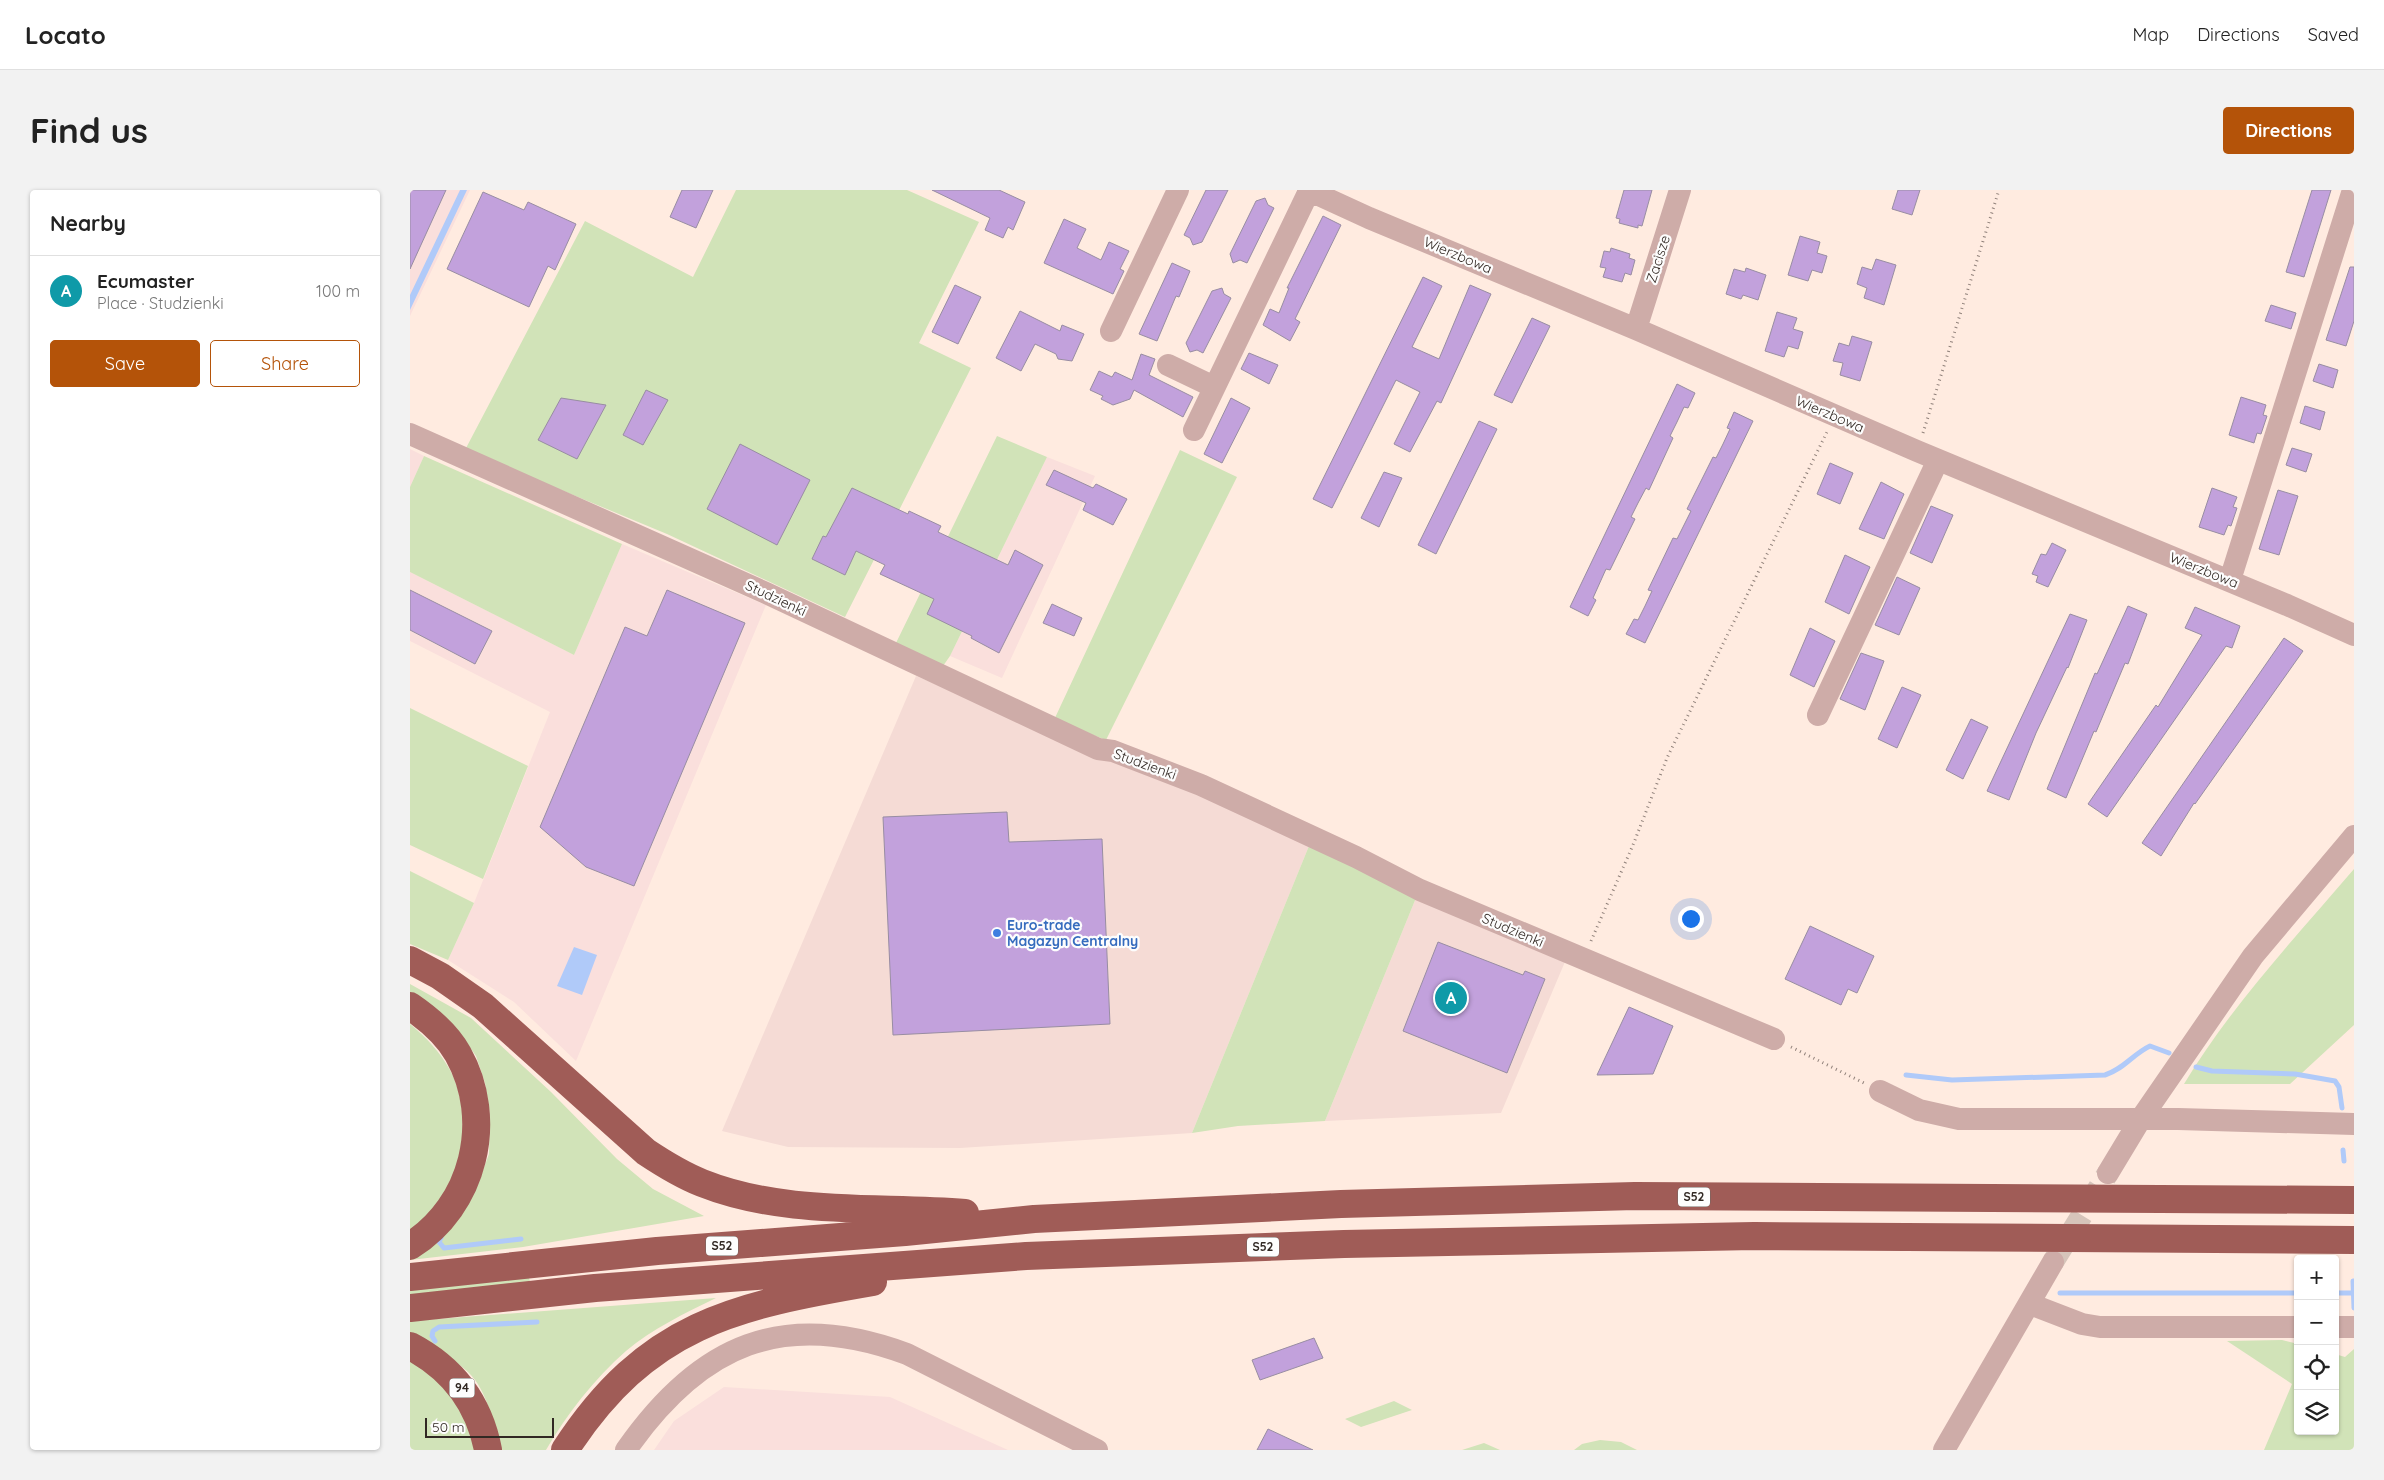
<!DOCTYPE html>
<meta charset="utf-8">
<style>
body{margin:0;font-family:Quicksand,sans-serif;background:#f2f2f2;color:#222}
.controls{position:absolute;right:15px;bottom:15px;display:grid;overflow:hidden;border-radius:5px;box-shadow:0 1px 4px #0004}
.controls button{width:45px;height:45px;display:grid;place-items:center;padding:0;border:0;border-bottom:1px solid #e0e0e0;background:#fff;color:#222;font:25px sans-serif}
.scale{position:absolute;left:15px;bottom:12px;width:129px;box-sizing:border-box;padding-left:5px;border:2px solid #312823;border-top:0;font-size:14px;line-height:18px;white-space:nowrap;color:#312823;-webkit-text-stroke:4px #fdfdfd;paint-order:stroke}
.you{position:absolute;left:1280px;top:728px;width:18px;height:18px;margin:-12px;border:4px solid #fff;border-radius:50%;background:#1a73e8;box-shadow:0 0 0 8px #1a73e833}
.badge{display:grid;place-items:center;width:32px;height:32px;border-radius:50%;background:#b45309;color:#fff;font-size:16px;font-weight:700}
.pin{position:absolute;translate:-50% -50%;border:2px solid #fff;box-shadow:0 1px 5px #0006}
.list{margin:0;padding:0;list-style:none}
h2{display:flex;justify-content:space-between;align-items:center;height:65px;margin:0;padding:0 20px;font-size:21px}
h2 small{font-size:16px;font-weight:400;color:#767676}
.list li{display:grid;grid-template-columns:32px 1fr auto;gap:15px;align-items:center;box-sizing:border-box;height:70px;padding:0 20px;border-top:1px solid #e0e0e0}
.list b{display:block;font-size:19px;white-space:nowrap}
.list p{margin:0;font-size:16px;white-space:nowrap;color:#767676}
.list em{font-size:16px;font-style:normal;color:#767676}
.actions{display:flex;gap:10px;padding:15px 20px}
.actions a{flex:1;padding:11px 0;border:1px solid #b45309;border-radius:5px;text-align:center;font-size:18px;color:#b45309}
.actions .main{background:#b45309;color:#fff}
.icon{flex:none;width:28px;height:28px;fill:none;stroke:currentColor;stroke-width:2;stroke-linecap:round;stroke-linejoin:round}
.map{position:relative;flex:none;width:1944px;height:1260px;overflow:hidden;border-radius:5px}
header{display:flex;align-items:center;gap:30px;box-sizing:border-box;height:70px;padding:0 25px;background:#fff;border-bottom:1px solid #e0e0e0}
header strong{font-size:24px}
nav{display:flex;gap:28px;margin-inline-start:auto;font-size:18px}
.intro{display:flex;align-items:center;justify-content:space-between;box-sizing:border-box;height:120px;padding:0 30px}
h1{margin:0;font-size:35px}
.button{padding:12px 22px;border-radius:5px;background:#b45309;color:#fff;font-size:18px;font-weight:700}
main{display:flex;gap:30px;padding:0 30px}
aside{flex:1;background:#fff;border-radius:5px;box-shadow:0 1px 4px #0004}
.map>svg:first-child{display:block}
.commercial{fill:#fadfdc}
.industrial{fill:#f5dbd5}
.green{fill:#d1e3b8}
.water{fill:#b0caf9}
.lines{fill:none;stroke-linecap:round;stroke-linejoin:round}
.stream{stroke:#b0caf9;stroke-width:5}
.building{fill:#c2a1dc;stroke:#988da2}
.minor-tunnel{stroke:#d6c4ba;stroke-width:22;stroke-dasharray:22 11;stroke-linecap:butt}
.path{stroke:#90817a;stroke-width:3;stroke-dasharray:1 4;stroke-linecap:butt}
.minor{stroke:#ceaca8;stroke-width:22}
.highway{stroke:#a05c57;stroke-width:28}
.shop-dot{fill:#3f7fe0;stroke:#fdfdfd;stroke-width:2}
.labels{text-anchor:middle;stroke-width:4.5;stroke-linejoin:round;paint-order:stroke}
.shield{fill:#fdfdfd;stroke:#6e6864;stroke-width:1}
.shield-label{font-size:12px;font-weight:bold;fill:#312823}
.street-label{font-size:14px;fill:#312823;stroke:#fdfdfd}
.shop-label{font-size:14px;font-weight:bold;fill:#366cbe;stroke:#fdfdfd;text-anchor:start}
</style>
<header>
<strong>Locato</strong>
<nav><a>Map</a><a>Directions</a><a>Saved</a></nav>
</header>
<div class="intro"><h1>Find us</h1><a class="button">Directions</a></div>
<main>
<aside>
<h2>Nearby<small></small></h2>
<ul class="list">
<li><span class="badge" style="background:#0f9aa8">A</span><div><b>Ecumaster</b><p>Place · Studzienki</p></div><em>100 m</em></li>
</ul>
<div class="actions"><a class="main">Save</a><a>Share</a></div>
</aside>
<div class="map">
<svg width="1944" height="1260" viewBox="0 0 1944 1260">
<rect width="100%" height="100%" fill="#ffebe0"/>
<!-- commercial -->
<path class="commercial" d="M 0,0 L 60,0 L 0,126 Z
M 0,259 L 14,266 L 0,297 Z
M 637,267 L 685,286 L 592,488 L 540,466 Z
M 212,354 L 356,415 L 166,871 L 104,812 L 38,770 L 64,713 L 140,522 L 0,451 L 0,382 L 164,465 Z
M 314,1197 L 480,1207 L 598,1260 L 244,1260 L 264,1231 Z"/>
<!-- industrial -->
<path class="industrial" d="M 506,486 L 901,651 L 782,943 L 550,958 L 378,957 L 312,941 Z
M 1008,703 L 1157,767 L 1091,923 L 915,931 Z"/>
<!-- green -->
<path class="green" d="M 326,0 L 497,0 L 569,32 L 509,153 L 561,178 L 435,427 L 257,344 L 55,260 L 175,31 L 283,87 Z
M 587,246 L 637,267 L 540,466 L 533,476 L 486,453 Z
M 770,260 L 827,287 L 696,550 L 644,530 Z
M 14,266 L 212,354 L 164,465 L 0,382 L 0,297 Z
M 0,518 L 118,576 L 73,689 L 0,655 Z
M 901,651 L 1008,703 L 915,931 L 828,936 L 782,943 Z
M 1944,679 L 1944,835 L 1880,894 L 1774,894 C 1821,816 1885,748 1944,679 Z
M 0,681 L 64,713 L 38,770 L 0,754 Z
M 0,794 L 61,828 L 141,902 L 207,969 L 243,999 L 294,1026 L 113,1057 L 0,1070 L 0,1066 L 69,991 L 79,964 L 80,924 L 75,893 L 66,866 L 50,843 L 0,802 Z
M 0,834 C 16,847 30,862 40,880 C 61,918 55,982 28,1015 C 20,1025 9,1033 0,1042 Z
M 118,1083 L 120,1092 L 0,1106 L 0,1096 Z
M 306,1108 C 275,1123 242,1139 216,1161 C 184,1189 157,1224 136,1260 L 89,1260 C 84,1235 78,1201 58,1182 C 42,1167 19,1156 0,1145 L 0,1131 Z
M 1872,1150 L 1888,1154 L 1888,1241 L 1925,1241 L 1925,1164 L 1935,1167 L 1944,1159 L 1944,1260 L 1854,1260 L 1882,1194 L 1817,1151 Z
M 0,1169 L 29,1189 L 52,1219 L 65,1260 L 0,1260 Z
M 984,1211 L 1002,1220 L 951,1237 L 935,1229 Z
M 1190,1250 L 1211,1252 L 1227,1260 L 1164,1260 L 1172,1254 Z
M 1074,1253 L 1090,1260 L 1052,1260 Z"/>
<!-- water -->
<path class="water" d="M 50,0 L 57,0 L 0,120 L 0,105 Z
M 164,757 L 187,765 L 172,805 L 147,796 Z"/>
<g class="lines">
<!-- stream -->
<path class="stream" d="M 1786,877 L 1802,881 L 1885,884 L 1925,891 L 1929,897 L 1932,918
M 1496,885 L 1542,890 L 1695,885 C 1714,879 1723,864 1740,856 L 1759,863
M 1933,960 L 1934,971
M 31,1048 L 29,1052 L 34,1058 L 111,1049
M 1943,1091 L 1944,1118
M 1650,1103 L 1888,1103
M 1925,1103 L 1944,1103
M 25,1151 L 22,1146 L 23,1141 L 29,1137 L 127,1132"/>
</g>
<!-- building -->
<path class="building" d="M 0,0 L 36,0 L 0,79 Z
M 272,0 L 303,0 L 286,38 L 260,27 Z
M 522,0 L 589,0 L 615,12 L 603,40 L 598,37 L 593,48 L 575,40 L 580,28 Z
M 796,0 L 818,0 L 792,52 L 783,55 L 780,48 L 774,45 Z
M 1214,0 L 1242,0 L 1232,36 L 1228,35 L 1228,38 L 1209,33 L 1210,29 L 1206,28 Z
M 1488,0 L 1510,0 L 1502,25 L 1482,19 Z
M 1902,0 L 1921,0 L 1894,87 L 1876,82 Z
M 73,2 L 114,20 L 118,12 L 166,34 L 145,80 L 138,76 L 119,117 L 37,79 Z
M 855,8 L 858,15 L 864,18 L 837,73 L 830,70 L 823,73 L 820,64 L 846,11 Z
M 913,26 L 931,35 L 885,129 L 890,132 L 880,151 L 853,135 L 860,119 L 869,123 L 879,98 L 877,98 Z
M 654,29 L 676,39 L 667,58 L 691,70 L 699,52 L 719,61 L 710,79 L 714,81 L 703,104 L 634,73 Z
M 1390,46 L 1410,52 L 1407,63 L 1417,66 L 1412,83 L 1402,80 L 1398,91 L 1378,85 Z
M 1201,58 L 1220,64 L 1219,68 L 1225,70 L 1221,85 L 1215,83 L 1212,92 L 1193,87 L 1196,78 L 1190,77 L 1194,61 L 1200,62 Z
M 1466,69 L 1486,75 L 1474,115 L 1454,108 L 1457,98 L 1447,94 L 1452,77 L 1462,80 Z
M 762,73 L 780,81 L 769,107 L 766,106 L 747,151 L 729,144 Z
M 1940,77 L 1944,77 L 1944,131 L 1936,156 L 1916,150 Z
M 1336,78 L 1356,85 L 1348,110 L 1333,105 L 1331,109 L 1316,104 L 1324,79 L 1335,82 Z
M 1013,87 L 1032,96 L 1002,157 L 1029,169 L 1060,95 L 1081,104 L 1031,213 L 1027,211 L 1000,262 L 984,254 L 1010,202 L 986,190 L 922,318 L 903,309 Z
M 545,95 L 571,107 L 548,154 L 522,142 Z
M 812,98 L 814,104 L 821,108 L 793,163 L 787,160 L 780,162 L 776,153 L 802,101 Z
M 1861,115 L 1886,123 L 1881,139 L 1855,131 Z
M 610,121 L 650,141 L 652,135 L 674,144 L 662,171 L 648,169 L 646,164 L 625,154 L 611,181 L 586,168 Z
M 1367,122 L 1387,128 L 1383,139 L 1393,142 L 1388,159 L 1378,156 L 1374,167 L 1355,161 Z
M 1122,128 L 1140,136 L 1102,213 L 1084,205 Z
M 1442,146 L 1462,152 L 1450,191 L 1430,185 L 1433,173 L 1423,171 L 1429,153 L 1439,156 Z
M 839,163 L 868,175 L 859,194 L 831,179 Z
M 731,164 L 745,169 L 739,185 L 783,207 L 773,227 L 724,200 L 720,209 L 703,215 L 691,209 L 693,206 L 680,200 L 689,181 L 702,187 L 705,182 L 722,190 Z
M 1909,174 L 1928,180 L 1923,198 L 1903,191 Z
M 1267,194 L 1285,203 L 1278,218 L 1274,217 L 1267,232 L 1260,246 L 1263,248 L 1239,300 L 1236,298 L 1228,313 L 1221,327 L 1225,329 L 1200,380 L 1196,379 L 1183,408 L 1186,410 L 1178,426 L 1160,417 Z
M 236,200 L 258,210 L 233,255 L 213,245 Z
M 1831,207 L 1856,215 L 1853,225 L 1857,226 L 1851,244 L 1847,243 L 1844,253 L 1819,245 Z
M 151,208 L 196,215 L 167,269 L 128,250 Z
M 821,208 L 840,218 L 812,273 L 794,264 Z
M 1895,216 L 1915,222 L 1910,240 L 1890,233 Z
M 1324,222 L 1343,231 L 1235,453 L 1216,444 L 1224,429 L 1228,430 L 1235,416 L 1242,401 L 1238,400 L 1263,348 L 1267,349 L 1281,321 L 1277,319 L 1303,267 L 1306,268 L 1313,254 L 1320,239 L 1317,238 Z
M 1069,231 L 1087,239 L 1026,364 L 1008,355 Z
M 330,254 L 400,290 L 367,355 L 297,319 Z
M 1882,258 L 1902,264 L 1896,282 L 1876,275 Z
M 1420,273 L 1443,283 L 1430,314 L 1407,304 Z
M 644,280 L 683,298 L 686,294 L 717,309 L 703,335 L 673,320 L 676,313 L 636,295 Z
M 974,282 L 992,288 L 969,337 L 951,328 Z
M 1471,292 L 1494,304 L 1474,349 L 1449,339 Z
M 442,298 L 498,324 L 499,321 L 531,336 L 528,342 L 598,375 L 605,360 L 633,375 L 589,463 L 561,448 L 562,446 L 517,424 L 524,409 L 470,384 L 475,375 L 446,361 L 435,385 L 402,369 L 413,346 L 416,347 Z
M 1802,298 L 1827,307 L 1823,317 L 1827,318 L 1821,336 L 1818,335 L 1814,345 L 1789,337 Z
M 1868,300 L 1888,306 L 1869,365 L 1849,359 Z
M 1521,316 L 1543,325 L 1522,373 L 1500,363 Z
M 1642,353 L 1656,360 L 1638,397 L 1626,392 L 1628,386 L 1622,384 L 1631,364 L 1636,365 Z
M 1435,365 L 1460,377 L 1439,424 L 1415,412 Z
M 1487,387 L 1510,398 L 1489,445 L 1465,435 Z
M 0,400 L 82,441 L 65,474 L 0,440 Z
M 257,400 L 335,433 L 224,696 L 176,677 L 130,637 L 215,437 L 237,446 Z
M 642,414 L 672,428 L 664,446 L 633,433 Z
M 1718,416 L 1737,424 L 1718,474 L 1715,473 L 1686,542 L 1684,541 L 1656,608 L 1637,599 L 1685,483 L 1687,484 Z
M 1785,417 L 1830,436 L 1822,458 L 1816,456 L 1697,627 L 1678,614 L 1746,515 L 1748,517 L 1792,445 L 1775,438 Z
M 1660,424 L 1677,430 L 1658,478 L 1657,477 L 1626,543 L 1599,610 L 1577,601 Z
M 1400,438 L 1425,451 L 1404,497 L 1380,485 Z
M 1874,448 L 1893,461 L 1785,614 L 1784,613 L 1751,666 L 1732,653 Z
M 1451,463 L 1474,471 L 1455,520 L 1430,509 Z
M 1492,497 L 1511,505 L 1487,558 L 1468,549 Z
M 1561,529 L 1578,537 L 1553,589 L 1536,580 Z
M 597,622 L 599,652 L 692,649 L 700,834 L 483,845 L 473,627 Z
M 1400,736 L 1464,766 L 1447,803 L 1438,799 L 1431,815 L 1375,789 Z
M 1028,752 L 1113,785 L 1115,781 L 1135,789 L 1097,883 L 993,841 Z
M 1219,817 L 1263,836 L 1243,884 L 1187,885 Z
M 904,1148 L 913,1168 L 850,1190 L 842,1170 Z
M 858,1239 L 903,1260 L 847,1260 Z"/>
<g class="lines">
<!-- minor-tunnel -->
<path class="minor-tunnel" d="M 1643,1072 L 1698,983"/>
<!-- path -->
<path class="path" d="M 1513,243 L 1589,0
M 1181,751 L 1223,655 L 1257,568 L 1417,242
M 1381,857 L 1454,893"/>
<!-- minor -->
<path class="minor" d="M 898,0 L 959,28 L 1226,139 L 1507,261 L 1877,415 L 1944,445
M 1226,139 L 1270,0
M 701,141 L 768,0
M 758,175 L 804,197
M 784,240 L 899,1
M 0,244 L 356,403 L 688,559 L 703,561 L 791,595 L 946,667 L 1010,700 L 1364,849
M 1820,390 L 1943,0
M 1408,525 L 1528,270
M 1470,901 L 1509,920 L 1549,929 L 1768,929 L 1944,934
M 1698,983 L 1730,930 L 1843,766 L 1944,646
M 1620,1114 L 1672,1134 L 1690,1137 L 1888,1137
M 1925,1137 L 1944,1137
M 216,1260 C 290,1154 373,1118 497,1164 L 687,1260
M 1534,1260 L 1643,1072"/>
<!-- highway -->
<path class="highway" d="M 0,770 L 30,786 L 73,816 L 236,962 C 254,974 272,985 292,993 C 375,1026 469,1016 555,1023
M 0,816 C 19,829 37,844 48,864 C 85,930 64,1016 0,1056
M 0,1087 L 247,1061 L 495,1042 L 624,1029 L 931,1014 L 1225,1006 L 1944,1010
M 0,1118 L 185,1098 L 616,1066 L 934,1054 L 1344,1046 L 1944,1050
M 0,1156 C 42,1178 69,1213 78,1260
M 155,1260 C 237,1134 323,1116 463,1092"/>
</g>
<!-- markers -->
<circle class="shop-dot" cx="587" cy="743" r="5"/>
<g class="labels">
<!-- shield labels -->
<g class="shield">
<rect x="1268" y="997.5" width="32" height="19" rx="4"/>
<rect x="296" y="1046.5" width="32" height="19" rx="4"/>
<rect x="837" y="1047.5" width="32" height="19" rx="4"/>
<rect x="39.5" y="1188.5" width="25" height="19" rx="4"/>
</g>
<g class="shield-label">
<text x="1284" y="1011">S52</text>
<text x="312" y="1060">S52</text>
<text x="853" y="1061">S52</text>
<text x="52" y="1202">94</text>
</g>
<!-- street labels -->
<g class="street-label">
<text transform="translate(1048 65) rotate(23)" y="5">Wierzbowa</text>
<text transform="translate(1248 69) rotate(-72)" y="5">Zacisze</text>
<text transform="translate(1420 224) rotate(23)" y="5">Wierzbowa</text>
<text transform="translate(1794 380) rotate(22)" y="5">Wierzbowa</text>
<text transform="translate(366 408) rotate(25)" y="5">Studzienki</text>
<text transform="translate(735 574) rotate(20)" y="5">Studzienki</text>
<text transform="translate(1103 740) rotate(23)" y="5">Studzienki</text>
</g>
<!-- shop labels -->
<g class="shop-label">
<text x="597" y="740">Euro-trade<tspan x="597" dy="16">Magazyn Centralny</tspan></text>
</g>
</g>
</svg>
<div class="controls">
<button>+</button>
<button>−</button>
<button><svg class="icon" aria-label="locate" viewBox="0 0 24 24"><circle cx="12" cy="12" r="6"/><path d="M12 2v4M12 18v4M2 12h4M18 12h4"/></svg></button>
<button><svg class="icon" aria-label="layers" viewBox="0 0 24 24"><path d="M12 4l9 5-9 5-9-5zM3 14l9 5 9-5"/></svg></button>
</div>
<div class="scale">50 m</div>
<div class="you"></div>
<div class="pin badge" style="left:1041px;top:808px;background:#0f9aa8">A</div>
</div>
</main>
